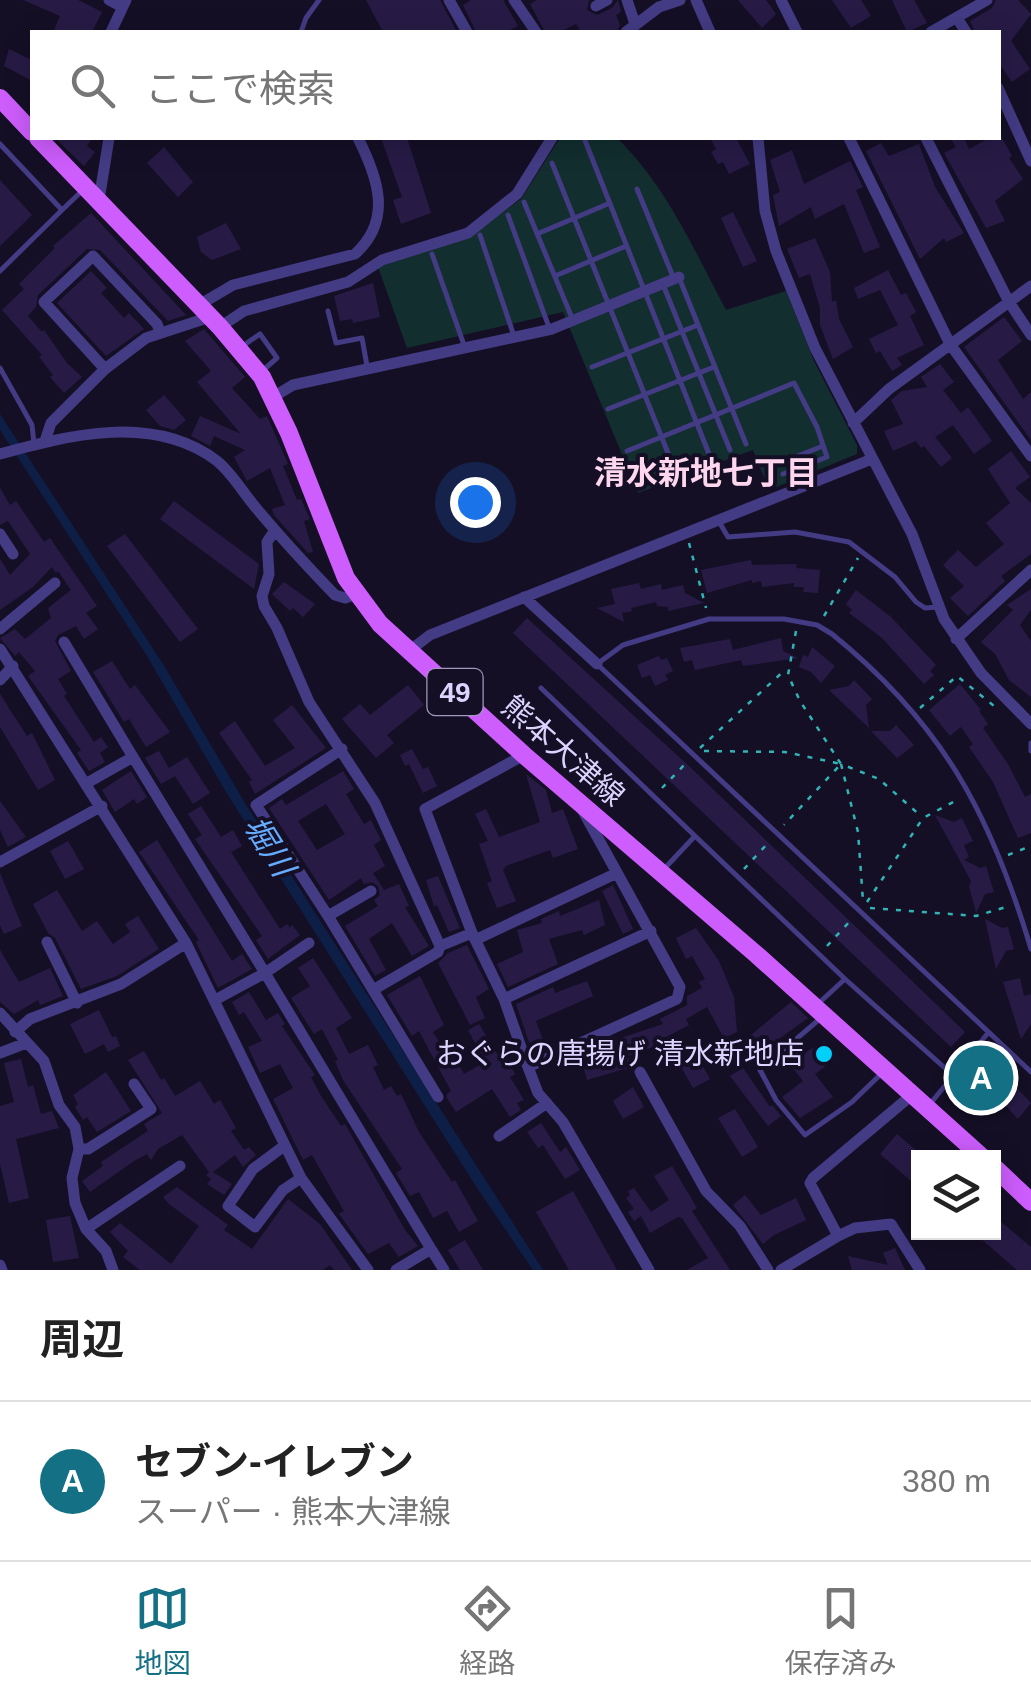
<!DOCTYPE html>
<html lang="ja">
<meta charset="utf-8">
<style>
body{margin:0;font-family:Helvetica,"Noto Sans JP",sans-serif;background:#f6f6f6;color:#222}
.controls{position:absolute;right:30px;bottom:30px;display:grid;overflow:hidden;border-radius:0px;box-shadow:0 5px 25px #0003}
.controls button{width:90px;height:90px;display:grid;place-items:center;padding:0;border:0;border-bottom:2px solid #e0e0e0;background:#fff;color:#222;font:50px sans-serif}
.you{position:absolute;left:475px;top:502px;width:35px;height:35px;margin:-25px;border:8px solid #fff;border-radius:50%;background:#1a73e8;box-shadow:0 0 0 15px #1a73e833}
.badge{display:grid;place-items:center;width:65px;height:65px;border-radius:50%;background:#147084;color:#fff;font-size:32px;font-weight:700}
.pin{position:absolute;translate:-50% -50%;border:5px solid #fff;box-shadow:0 2px 10px #0006}
.list{margin:0;padding:0;list-style:none}
h2{display:flex;justify-content:space-between;align-items:center;height:130px;margin:0;padding:0 40px;font-size:42px}
h2 small{font-size:32px;font-weight:400;color:#767676}
.list li{display:grid;grid-template-columns:65px 1fr auto;gap:30px;align-items:center;box-sizing:border-box;height:160px;padding:0 40px;border-top:2px solid #e0e0e0}
.list b{display:block;font-size:38px;white-space:nowrap}
.list p{margin:0;font-size:32px;white-space:nowrap;color:#767676}
.list em{font-size:32px;font-style:normal;color:#767676}
.icon{flex:none;width:55px;height:55px;fill:none;stroke:currentColor;stroke-width:2;stroke-linecap:round;stroke-linejoin:round}
.map{position:relative;flex:none;width:1031px;height:1270px;overflow:hidden}
.search{position:absolute;background:#fff;box-shadow:0 5px 25px #0003;left:30px;right:30px;top:30px;height:110px;display:flex;align-items:center;gap:25px;box-sizing:border-box;padding:0 35px;border-radius:0px;color:#767676;font-size:38px}
.sheet{height:290px;background:#fff}
nav{display:flex;justify-content:space-around;align-items:center;box-sizing:border-box;height:140px;border-top:2px solid #e0e0e0;background:#fff;font-size:28px;color:#767676}
nav a{display:grid;justify-items:center;gap:5px}
nav .on{color:#147084}
.map>svg:first-child{display:block}
.green{fill:#122e2f}
.water{fill:#0d1e47}
.building{fill:#271b46;fill-rule:evenodd}
.lines{fill:none;stroke-linecap:round;stroke-linejoin:round}
.path{stroke:#31b4b6;stroke-width:2.5;stroke-dasharray:5 8;stroke-linecap:butt}
.lane{stroke:#433b84;stroke-width:5}
.street{stroke:#433b84;stroke-width:11}
.primary{stroke:#cd5dfd;stroke-width:18}
.poi-dot{fill:#03cffb;stroke:#150f26;stroke-width:4}
.labels{text-anchor:middle;stroke-width:8;stroke-linejoin:round;paint-order:stroke}
.shield{fill:#150f26;stroke:#a099bd;stroke-width:2.5}
.shield-label{font-size:28px;font-weight:bold;fill:#dcd4fe}
.street-label{font-size:30px;fill:#dcd4fe;stroke:#150f26}
.poi-label{font-size:30px;fill:#dcd4fe;stroke:#150f26;text-anchor:end}
.neighbourhood-label{font-size:32px;font-weight:bold;fill:#fed6ed;stroke:#150f26}
.water-label{font-size:32px;font-style:italic;fill:#64aafd;stroke:#150f26}
</style>
<div class="map">
<svg width="1031" height="1270" viewBox="0 0 1031 1270">
<rect width="100%" height="100%" fill="#150f26"/>
<!-- green -->
<path class="green" d="M 560,138 L 617,138 C 667,187 693,248 726,310 L 786,291 L 814,361 L 857,445 L 857,454 L 769,490 L 753,450 L 638,493 L 563,312 L 407,348 L 378,267 L 468,238 L 521,199 Z"/>
<!-- water -->
<path class="water" d="M 0,414 L 163,664 L 245,803 L 543,1270 L 533,1270 L 477,1188 L 226,792 L 147,656 L 0,430 Z"/>
<!-- building -->
<path class="building" d="M 23,0 L 78,0 L 102,12 L 92,32 L 53,32 L 60,16 Z
M 366,0 L 440,0 L 457,32 L 383,32 Z
M 471,0 L 503,0 L 518,26 L 506,32 L 476,32 L 463,5 Z
M 537,0 L 589,0 L 587,10 L 597,15 L 612,8 L 618,0 L 621,12 L 616,15 L 620,25 L 617,32 L 581,32 L 576,24 L 560,32 L 545,32 L 530,4 Z
M 738,0 L 766,0 L 776,14 L 762,28 Z
M 832,0 L 861,0 L 871,16 L 851,28 Z
M 892,0 L 914,0 L 927,23 L 907,32 Z
M 996,0 L 1018,0 L 1031,14 L 1011,41 L 1030,69 L 1012,82 L 998,62 L 998,32 L 975,32 L 970,21 L 992,8 Z
M 9,49 L 32,60 L 32,81 L 4,66 Z
M 55,138 L 92,138 L 87,146 L 95,152 L 84,166 Z
M 381,138 L 407,138 L 431,213 L 401,224 L 393,200 L 402,197 Z
M 710,138 L 736,138 L 750,164 L 729,174 L 723,162 L 718,164 L 711,152 L 716,149 Z
M 950,138 L 964,138 L 969,149 L 989,138 L 1002,138 L 1012,156 L 1009,158 L 1023,179 L 995,201 L 1005,221 L 986,228 L 944,153 L 956,147 Z
M 881,143 L 889,156 L 919,144 L 935,187 L 964,233 L 946,242 L 944,238 L 920,259 L 866,151 Z
M 164,147 L 193,182 L 178,197 L 147,163 Z
M 792,150 L 804,184 L 850,161 L 863,187 L 856,190 L 880,247 L 864,253 L 844,204 L 815,219 L 811,207 L 779,226 L 773,195 L 780,192 L 770,160 Z
M 0,180 L 32,215 L 0,246 Z
M 733,212 L 757,261 L 743,267 L 721,218 Z
M 91,213 L 186,315 L 168,321 L 100,250 L 87,249 L 38,295 L 36,307 L 28,316 L 42,332 L 44,330 L 67,363 L 82,377 L 64,393 L 50,377 L 53,375 L 39,357 L 42,355 L 2,310 L 24,289 L 19,284 L 55,248 L 53,246 Z
M 226,223 L 241,249 L 212,260 L 201,252 L 197,237 Z
M 815,238 L 830,272 L 832,302 L 836,300 L 839,319 L 853,347 L 833,359 L 820,325 L 820,308 L 810,274 L 799,278 L 787,249 Z
M 888,270 L 901,295 L 906,293 L 916,312 L 910,316 L 924,345 L 897,358 L 902,365 L 892,371 L 880,351 L 876,353 L 869,339 L 898,325 L 880,290 L 858,299 L 854,288 Z
M 91,271 L 107,288 L 101,293 L 124,318 L 129,313 L 144,329 L 106,356 L 57,303 Z
M 373,283 L 380,317 L 353,323 L 352,319 L 340,321 L 334,296 Z
M 1004,317 L 1022,341 L 998,360 L 1023,399 L 1031,392 L 1031,440 L 964,347 Z
M 204,329 L 245,377 L 232,388 L 260,419 L 267,416 L 288,464 L 283,466 L 297,500 L 301,499 L 310,519 L 304,521 L 313,552 L 308,553 L 274,515 L 272,509 L 285,505 L 270,468 L 247,481 L 234,457 L 245,450 L 214,436 L 210,446 L 191,436 L 200,416 L 241,434 L 197,382 L 211,371 L 185,341 Z
M 940,364 L 954,382 L 943,390 L 961,413 L 968,407 L 992,441 L 974,454 L 953,425 L 935,437 L 952,458 L 941,467 L 924,446 L 921,448 L 916,441 L 893,451 L 884,431 L 903,424 L 891,400 L 902,391 L 927,387 L 921,377 Z
M 164,395 L 186,420 L 174,430 L 160,426 L 146,410 Z
M 1011,451 L 1030,477 L 1015,488 L 1031,503 L 1031,554 L 1001,576 L 1005,581 L 968,616 L 950,598 L 964,586 L 943,565 L 958,550 L 976,567 L 1004,544 L 986,523 L 1010,503 L 988,469 Z
M 0,488 L 10,505 L 16,501 L 44,542 L 50,538 L 97,606 L 86,613 L 98,629 L 84,639 L 76,626 L 58,635 L 55,641 L 71,671 L 58,679 L 67,694 L 64,696 L 94,742 L 101,737 L 108,747 L 100,753 L 105,762 L 89,771 L 77,753 L 81,750 L 28,676 L 35,671 L 19,652 L 15,656 L 0,638 L 15,629 L 25,639 L 51,618 L 48,608 L 71,590 L 58,571 L 56,573 L 52,567 L 33,587 L 0,610 L 0,559 L 10,575 L 30,554 L 8,521 L 0,525 Z
M 174,501 L 259,564 L 254,589 L 160,519 Z
M 125,534 L 198,629 L 180,642 L 107,546 Z
M 751,560 L 752,565 L 797,564 L 796,568 L 820,570 L 818,593 L 803,592 L 804,587 L 794,587 L 794,583 L 762,587 L 761,581 L 752,583 L 752,580 L 707,593 L 701,570 Z
M 284,582 L 315,604 L 303,617 L 293,608 L 290,611 L 272,594 Z
M 639,583 L 641,589 L 661,584 L 662,590 L 683,585 L 685,593 L 704,603 L 668,611 L 668,607 L 657,606 L 656,602 L 631,608 L 632,611 L 622,613 L 624,622 L 597,608 L 615,604 L 611,589 Z
M 1031,589 L 1031,610 L 1020,625 L 1031,641 L 1031,697 L 1009,680 L 995,654 L 981,642 L 1013,610 L 1007,605 Z
M 856,590 L 891,617 L 936,665 L 930,671 L 934,675 L 924,684 L 882,638 L 849,613 L 852,610 L 846,604 Z
M 527,618 L 690,767 L 965,1032 L 951,1047 L 513,633 Z
M 781,638 L 783,651 L 798,658 L 743,666 L 741,660 L 695,670 L 692,660 L 684,662 L 680,648 L 730,639 L 733,650 Z
M 812,647 L 835,666 L 821,683 L 811,672 L 799,667 L 803,655 L 808,657 Z
M 659,656 L 661,660 L 667,658 L 673,671 L 665,675 L 668,680 L 655,686 L 650,675 L 642,678 L 637,665 Z
M 112,661 L 130,689 L 135,685 L 170,732 L 146,747 L 129,719 L 124,722 L 93,672 Z
M 854,680 L 872,699 L 866,705 L 869,728 L 829,690 L 849,686 Z
M 960,684 L 981,710 L 979,711 L 988,724 L 983,728 L 1008,764 L 1025,797 L 1031,794 L 1031,833 L 1018,838 L 993,782 L 969,747 L 973,744 L 961,727 L 950,736 L 929,710 Z
M 408,685 L 424,705 L 387,735 L 394,743 L 376,758 L 342,719 L 360,704 L 370,715 Z
M 0,694 L 27,736 L 32,733 L 55,780 L 38,790 L 0,727 Z
M 292,705 L 326,748 L 255,794 L 249,782 L 252,780 L 219,733 L 235,721 L 265,766 L 295,748 L 273,720 Z
M 896,725 L 914,745 L 897,758 L 871,731 L 890,731 Z
M 412,749 L 423,769 L 428,767 L 437,786 L 423,793 L 409,764 L 405,766 L 400,755 Z
M 159,751 L 169,768 L 187,757 L 210,793 L 193,804 L 175,776 L 161,784 L 145,758 Z
M 131,771 L 147,797 L 137,804 L 134,799 L 115,812 L 102,790 Z
M 343,771 L 354,789 L 346,794 L 364,824 L 371,820 L 381,840 L 374,845 L 385,866 L 373,873 L 384,890 L 399,884 L 409,906 L 405,907 L 429,946 L 412,956 L 392,923 L 369,939 L 386,970 L 375,976 L 345,926 L 378,906 L 374,900 L 380,895 L 378,886 L 372,882 L 364,884 L 361,878 L 329,900 L 269,808 L 282,799 L 286,805 ZM 326,804 L 345,834 L 317,850 L 298,821 Z
M 526,774 L 546,790 L 552,813 L 563,809 L 578,849 L 553,858 L 550,850 L 506,866 L 503,870 L 516,901 L 497,908 L 487,883 L 492,881 L 479,844 L 488,841 L 475,814 L 486,809 L 499,837 L 540,822 Z
M 0,801 L 26,837 L 8,847 L 0,830 Z
M 201,806 L 221,837 L 233,830 L 242,846 L 231,852 L 280,929 L 287,924 L 290,928 L 292,925 L 300,935 L 268,959 L 256,940 L 262,936 L 195,839 L 202,835 L 188,814 Z
M 935,815 L 954,822 L 962,818 L 973,841 L 964,845 L 969,857 L 964,860 L 980,868 L 986,866 L 994,892 L 985,894 L 976,913 L 969,886 L 971,881 Z
M 157,840 L 232,961 L 242,954 L 252,969 L 218,988 L 196,942 L 199,940 L 139,852 Z
M 68,841 L 84,869 L 65,879 L 50,851 Z
M 0,873 L 22,926 L 4,934 L 0,925 Z
M 438,876 L 460,928 L 449,932 L 437,905 L 434,906 L 426,880 Z
M 613,885 L 633,929 L 623,934 L 602,891 Z
M 57,890 L 82,931 L 97,921 L 113,944 L 130,932 L 125,924 L 138,916 L 159,949 L 117,976 L 81,989 L 55,938 L 48,933 L 33,904 Z
M 599,900 L 605,925 L 584,935 L 582,930 L 549,939 L 558,964 L 508,987 L 497,964 L 523,952 L 517,930 L 542,923 L 541,919 L 559,911 L 560,916 Z
M 985,919 L 1002,928 L 1008,927 L 1014,949 L 1006,951 L 996,969 Z
M 696,928 L 719,961 L 734,997 L 737,1032 L 724,1038 L 707,1007 L 686,1019 L 689,1025 L 655,1043 L 656,1046 L 628,1056 L 631,1067 L 587,1080 L 582,1062 L 607,1055 L 603,1044 L 663,1024 L 660,1019 L 687,1005 L 687,996 L 702,988 L 699,982 L 705,979 L 692,956 L 686,959 L 676,938 Z
M 467,945 L 489,989 L 476,997 L 485,1018 L 470,1025 L 438,963 L 448,953 Z
M 0,950 L 19,982 L 50,968 L 63,996 L 40,1005 L 38,1000 L 14,1014 L 0,1002 Z
M 313,958 L 352,1018 L 336,1028 L 349,1054 L 368,1045 L 378,1065 L 373,1067 L 384,1090 L 391,1086 L 397,1096 L 401,1094 L 419,1132 L 452,1182 L 455,1180 L 478,1221 L 459,1232 L 447,1211 L 433,1218 L 419,1192 L 410,1196 L 396,1173 L 402,1169 L 343,1080 L 335,1061 L 338,1060 L 322,1029 L 314,1034 L 291,998 L 310,986 L 298,968 Z
M 420,976 L 444,1025 L 433,1032 L 447,1055 L 452,1053 L 464,1074 L 485,1062 L 468,1030 L 479,1024 L 497,1054 L 503,1051 L 515,1074 L 510,1077 L 524,1100 L 517,1103 L 521,1110 L 510,1117 L 492,1089 L 456,1112 L 447,1098 L 447,1094 L 451,1091 L 419,1031 L 412,1036 L 387,995 Z
M 1020,978 L 1024,996 L 1031,994 L 1031,1024 L 1021,1039 L 1003,982 Z
M 587,981 L 593,996 L 536,1021 L 546,1048 L 533,1054 L 516,1004 L 553,987 L 555,993 Z
M 249,992 L 266,1020 L 278,1013 L 285,1024 L 282,1026 L 315,1075 L 311,1077 L 321,1096 L 341,1126 L 345,1124 L 405,1230 L 418,1246 L 399,1257 L 389,1243 L 368,1254 L 339,1214 L 344,1211 L 312,1155 L 303,1160 L 273,1099 L 293,1088 L 280,1064 L 260,1073 L 248,1047 L 262,1041 L 244,1012 L 239,1015 L 232,1002 Z
M 791,1002 L 808,1018 L 762,1051 L 751,1035 Z
M 99,1010 L 112,1037 L 116,1036 L 120,1046 L 108,1052 L 104,1044 L 85,1054 L 70,1024 Z
M 824,1041 L 836,1058 L 815,1074 L 833,1097 L 800,1118 L 782,1097 L 803,1081 L 789,1063 Z
M 144,1051 L 161,1080 L 164,1078 L 175,1096 L 200,1081 L 214,1104 L 220,1100 L 236,1128 L 231,1131 L 244,1150 L 249,1147 L 256,1155 L 243,1167 L 235,1155 L 213,1172 L 232,1184 L 224,1195 L 207,1184 L 211,1179 L 206,1175 L 209,1172 L 182,1135 L 158,1149 L 151,1160 L 147,1154 L 134,1161 L 90,1192 L 82,1181 L 103,1166 L 101,1162 L 148,1131 L 144,1124 L 162,1113 L 128,1060 Z
M 697,1056 L 710,1079 L 693,1088 L 680,1065 Z
M 978,1058 L 1005,1084 L 1009,1080 L 1031,1103 L 1018,1119 L 991,1090 L 984,1098 L 961,1077 Z
M 21,1059 L 28,1087 L 33,1085 L 41,1114 L 52,1111 L 59,1128 L 16,1139 L 29,1198 L 9,1203 L 0,1164 L 0,1106 L 14,1102 L 4,1063 Z
M 743,1068 L 770,1107 L 772,1105 L 781,1116 L 768,1126 L 730,1076 Z
M 106,1072 L 131,1111 L 97,1132 L 87,1117 L 83,1120 L 75,1107 L 78,1104 L 73,1095 Z
M 633,1087 L 644,1107 L 623,1119 L 613,1101 Z
M 735,1109 L 758,1147 L 742,1157 L 718,1118 Z
M 541,1123 L 560,1152 L 566,1147 L 580,1170 L 565,1179 L 543,1145 L 538,1148 L 527,1132 Z
M 897,1134 L 918,1152 L 918,1187 L 880,1154 Z
M 672,1166 L 697,1208 L 692,1211 L 730,1270 L 687,1270 L 708,1258 L 682,1218 L 678,1217 L 650,1233 L 641,1216 L 634,1221 L 628,1212 L 634,1209 L 626,1198 L 630,1195 L 628,1191 L 634,1188 L 651,1212 L 669,1200 L 654,1176 Z
M 177,1187 L 228,1225 L 224,1230 L 252,1249 L 288,1199 L 320,1224 L 352,1270 L 334,1270 L 330,1265 L 323,1270 L 140,1270 L 123,1257 L 128,1251 L 110,1232 L 120,1223 L 171,1264 L 199,1226 L 169,1204 L 163,1197 Z
M 573,1191 L 617,1270 L 569,1270 L 536,1212 Z
M 745,1195 L 761,1215 L 796,1198 L 806,1220 L 774,1235 L 763,1244 L 733,1205 Z
M 70,1216 L 79,1258 L 53,1262 L 46,1220 Z
M 994,1216 L 1031,1247 L 1031,1270 L 1017,1270 L 973,1232 L 994,1232 Z
M 465,1240 L 483,1270 L 460,1270 L 448,1250 Z
M 895,1248 L 905,1270 L 852,1270 L 848,1256 L 888,1265 L 883,1253 Z"/>
<g class="lines">
<!-- path -->
<path class="path" d="M 689,543 L 706,608
M 824,616 L 858,558
M 796,631 L 788,675 L 800,701 L 841,764 L 879,779 L 922,817
M 920,708 L 957,676 L 994,706
M 700,748 L 786,669
M 704,751 L 785,752 L 841,764 L 784,825
M 841,764 L 858,832 L 863,901
M 662,788 L 688,761
M 1008,855 L 1031,846
M 744,869 L 769,842
M 867,902 L 923,818 L 959,799
M 870,908 L 976,916 L 1006,907
M 827,946 L 852,919"/>
<!-- lane -->
<path class="lane" d="M 301,32 L 306,18 L 319,0
M 584,138 L 711,459
M 0,144 L 62,210 L 84,189
M 552,163 L 676,473
M 637,189 L 674,279
M 524,202 L 572,318
M 508,215 L 550,330
M 537,234 L 610,203
M 480,235 L 514,336
M 432,254 L 464,345
M 0,271 L 62,210
M 555,276 L 626,246
M 680,280 L 746,444
M 664,287 L 730,450
M 328,311 L 336,343 L 362,338 L 367,366
M 244,345 L 260,334 L 277,358 L 261,372
M 592,367 L 698,325
M 0,368 L 32,425 L 34,444
M 608,409 L 714,367
M 627,451 L 794,383 L 817,427 L 827,457 L 783,474
M 780,463 L 823,446
M 718,520 L 728,537 L 795,532 L 849,542 L 895,577 L 916,602 L 925,608 L 938,607
M 541,688 L 695,836
M 1031,743 L 1031,751
M 664,869 L 695,836 L 845,979
M 1031,949 C 991,815 943,724 832,634 L 817,625 L 784,619 L 709,619 L 623,645 L 597,664 L 1031,1072
M 820,1002 L 845,979 L 955,1077
M 822,1017 L 760,1070 L 776,1100 L 805,1135 L 852,1102 L 881,1074
M 930,1104 L 988,1033"/>
<!-- street -->
<path class="street" d="M 109,0 L 122,7
M 449,0 L 467,32
M 514,0 L 536,32
M 627,0 L 635,24
M 696,0 L 710,32
M 781,0 L 797,32
M 596,6 L 607,0
M 957,18 L 966,32
M 111,32 L 126,0
M 626,32 L 659,7 L 680,0
M 931,32 L 987,0
M 998,88 L 1031,161
M 758,138 L 765,211 L 776,251 L 815,348 L 912,534 L 944,619 L 981,673 L 1031,724
M 849,138 L 950,344 L 1031,456
M 926,138 L 1009,302 L 1031,335
M 99,200 L 109,138
M 199,305 L 233,285 L 355,254 C 393,220 378,178 358,138
M 220,327 L 244,311 L 348,282 L 382,260 L 468,233 L 517,194 L 552,138
M 105,369 L 146,338 L 210,317
M 273,397 L 293,385 L 552,329 L 679,277
M 853,423 L 889,389 L 1031,286
M 45,441 L 51,423 L 105,369 L 44,302 L 93,256 L 157,324 L 160,332
M 0,454 C 69,435 154,413 217,461 C 232,473 244,494 257,509 C 282,539 308,567 335,595 L 345,598 L 356,594
M 275,530 L 267,542 L 269,574 L 262,596 L 264,606 L 277,628 L 309,702 L 375,803 L 440,946 L 438,952 L 373,990
M 0,534 L 13,554
M 524,597 L 597,664
M 0,629 L 55,583
M 956,639 L 1031,570
M 64,642 L 133,757
M 0,649 L 186,943 L 301,1178 L 368,1270
M 409,651 L 430,635 L 872,459
M 0,680 L 13,666
M 342,749 L 256,805 L 328,916 L 371,891
M 524,755 L 425,809 L 472,933 L 504,999 L 528,1067 L 677,999 L 680,987 L 583,811
M 87,783 L 133,757 L 265,973 L 309,943
M 0,862 L 102,806
M 328,916 L 438,1097
M 475,940 L 617,873
M 47,942 L 77,1003
M 440,946 L 472,933
M 504,999 L 651,931
M 215,1000 L 265,973 L 431,1249
M 0,1013 L 44,1061 L 59,1105 L 75,1127 L 79,1149 L 72,1178 L 75,1203 L 86,1229 L 106,1251 L 113,1270
M 15,1032 L 30,1019 L 121,984 L 186,943
M 0,1053 L 26,1043
M 528,1067 L 538,1093 L 563,1122 L 649,1270
M 640,1072 L 706,1191 L 740,1226 L 768,1270
M 913,1094 L 813,1178 L 810,1183 L 838,1236 L 855,1228 L 891,1224 L 920,1270
M 499,1136 L 547,1103
M 284,1146 L 253,1169 L 228,1206 L 255,1227 L 283,1190 L 301,1178
M 79,1149 L 88,1149 L 151,1109 L 134,1084
M 86,1229 L 180,1166
M 0,1265 L 2,1270
M 396,1270 L 431,1249 L 444,1270
M 781,1270 L 838,1236"/>
<!-- primary -->
<path class="primary" d="M 0,98 L 32,132
M 38,138 L 220,327 L 262,377 L 289,433 L 346,578 L 380,624 L 524,755 L 757,955 L 983,1158
M 994,1167 L 1031,1202"/>
</g>
<!-- markers -->
<circle class="poi-dot" cx="824" cy="1054" r="10"/>
<g class="labels">
<!-- shield labels -->
<rect class="shield" x="427.5" y="669" width="55" height="46" rx="8"/>
<g class="shield-label">
<text x="455" y="702">49</text>
</g>
<!-- street labels -->
<g class="street-label">
<text transform="translate(563 751) rotate(41)" y="10">熊本大津線</text>
</g>
<!-- poi labels -->
<g class="poi-label">
<text x="804" y="1064">おぐらの唐揚げ 清水新地店</text>
</g>
<!-- neighbourhood labels -->
<g class="neighbourhood-label">
<text x="706" y="484">清水新地七丁目</text>
</g>
<!-- water labels -->
<g class="water-label">
<text transform="translate(269 846) rotate(58)" y="11">堀川</text>
</g>
</g>
</svg>
<div class="controls">
<button><svg class="icon" aria-label="layers" viewBox="0 0 24 24"><path d="M12 4l9 5-9 5-9-5zM3 14l9 5 9-5"/></svg></button>
</div>
<div class="you"></div>
<div class="pin badge" style="left:981px;top:1078px">A</div>
<div class="search"><svg class="icon" aria-label="search" viewBox="0 0 24 24"><circle cx="10" cy="10" r="6"/><path d="M15 15l6 6"/></svg>ここで検索</div>
</div>
<section class="sheet">
<h2>周辺<small></small></h2>
<ul class="list">
<li><span class="badge">A</span><div><b>セブン-イレブン</b><p>スーパー · 熊本大津線</p></div><em>380 m</em></li>
</ul>
</section>
<nav>
<a class="on"><svg class="icon" aria-label="map" viewBox="0 0 24 24"><path d="M3 6l6-2 6 2 6-2v14l-6 2-6-2-6 2zM9 4v14M15 6v14"/></svg>地図</a>
<a><svg class="icon" aria-label="directions" viewBox="0 0 24 24"><path d="M12 3l9 9-9 9-9-9zM9 14v-3h6M13 9l2 2-2 2"/></svg>経路</a>
<a><svg class="icon" aria-label="saved" viewBox="0 0 24 24"><path d="M7 4h10v16l-5-4-5 4z"/></svg>保存済み</a>
</nav>
